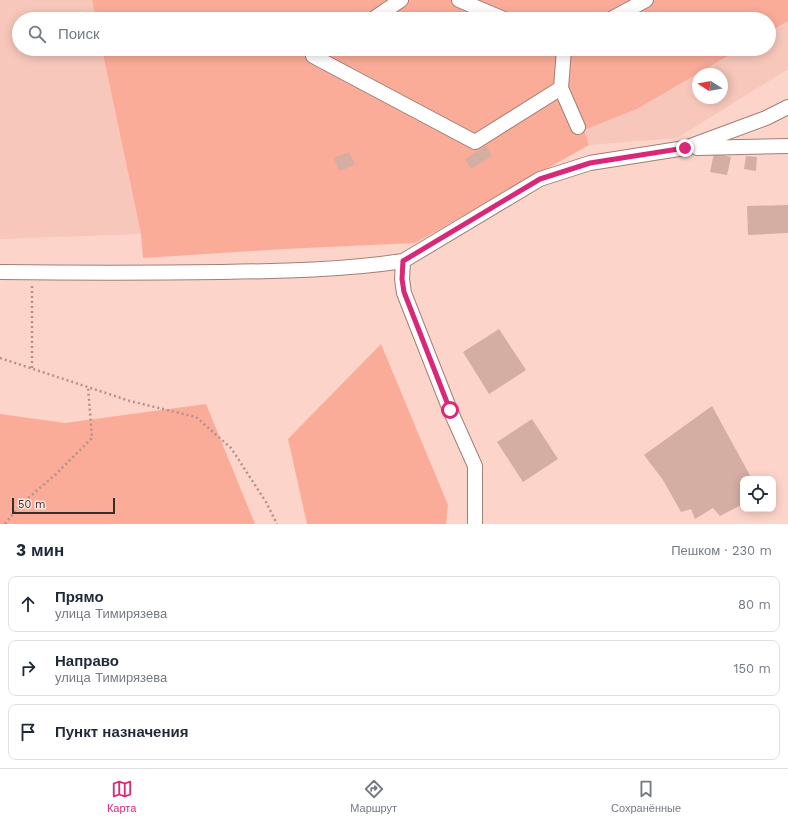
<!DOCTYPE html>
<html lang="ru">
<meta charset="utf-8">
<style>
body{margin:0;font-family:"Work Sans",sans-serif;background:#f6f6f7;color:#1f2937}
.controls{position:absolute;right:12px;bottom:12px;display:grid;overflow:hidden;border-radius:8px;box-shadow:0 2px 10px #0003}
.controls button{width:36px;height:36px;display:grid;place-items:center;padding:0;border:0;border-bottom:1px solid #e0e1e3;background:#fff;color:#1f2937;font:20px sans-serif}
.compass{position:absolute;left:692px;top:68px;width:36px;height:36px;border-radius:50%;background:#fff;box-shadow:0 2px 10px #0003;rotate:281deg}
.scale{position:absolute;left:12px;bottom:10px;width:103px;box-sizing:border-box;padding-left:4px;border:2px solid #3a2b27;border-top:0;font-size:11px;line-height:14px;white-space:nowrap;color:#3a2b27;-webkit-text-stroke:3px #fee6df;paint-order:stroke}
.stop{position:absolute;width:12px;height:12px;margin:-9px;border:3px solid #db2777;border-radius:50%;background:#fff}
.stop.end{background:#db2777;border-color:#fff;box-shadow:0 1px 4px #0008}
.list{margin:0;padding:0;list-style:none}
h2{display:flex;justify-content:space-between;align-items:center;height:52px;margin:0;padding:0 16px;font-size:17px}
h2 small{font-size:13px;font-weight:400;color:#747a83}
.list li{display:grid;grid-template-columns:26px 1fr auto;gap:12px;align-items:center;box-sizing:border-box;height:56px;margin:0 8px 8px;padding:0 8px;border:1px solid #e0e1e3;border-radius:8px}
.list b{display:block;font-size:15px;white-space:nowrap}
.list p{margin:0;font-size:13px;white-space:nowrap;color:#747a83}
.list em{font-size:13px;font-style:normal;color:#747a83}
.icon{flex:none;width:22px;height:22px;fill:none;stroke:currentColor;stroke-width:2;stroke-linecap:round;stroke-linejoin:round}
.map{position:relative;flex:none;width:788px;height:524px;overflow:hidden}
.search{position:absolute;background:#fff;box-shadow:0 2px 10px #0003;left:12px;right:12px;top:12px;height:44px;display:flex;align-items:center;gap:10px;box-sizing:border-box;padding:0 14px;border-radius:22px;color:#747a83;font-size:15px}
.sheet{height:244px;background:#fff}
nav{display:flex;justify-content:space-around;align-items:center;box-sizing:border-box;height:56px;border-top:1px solid #e0e1e3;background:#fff;font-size:11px;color:#747a83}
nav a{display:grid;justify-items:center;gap:2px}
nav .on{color:#db2777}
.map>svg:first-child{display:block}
.built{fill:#f7c7bb;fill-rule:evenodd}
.green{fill:#faac98}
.building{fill:#d4ada3}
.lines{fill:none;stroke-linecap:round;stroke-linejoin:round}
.minor-casing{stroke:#a37e75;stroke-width:16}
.path{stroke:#b1938b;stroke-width:2.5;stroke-dasharray:2 3;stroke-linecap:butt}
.minor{stroke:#fff;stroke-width:14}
.route{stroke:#db2777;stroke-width:5}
</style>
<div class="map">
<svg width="788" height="524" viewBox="0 0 788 524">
<rect width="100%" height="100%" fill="#fcd4ca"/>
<!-- built -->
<path class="built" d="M 0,0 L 92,0 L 96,19 L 19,19 L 19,49 L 102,49 L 141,234 L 0,239 Z
M 788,21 L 788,69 L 677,138 L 589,145 L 584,130 L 637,109 L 740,49 L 769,49 L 769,32 ZM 698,74 L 722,74 L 722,98 L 698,98 Z"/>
<!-- green -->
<path class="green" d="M 92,0 L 788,0 L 788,21 L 769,32 L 769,19 L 96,19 Z
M 102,49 L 740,49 L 637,109 L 584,130 L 589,145 L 415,243 L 284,249 L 143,258 L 141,234 Z
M 381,344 L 448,505 L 446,524 L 307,524 L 288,439 Z
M 206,404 L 255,524 L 0,524 L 0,414 L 65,423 Z"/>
<!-- building -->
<path class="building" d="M 486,146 L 492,156 L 471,169 L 465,159 Z
M 349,152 L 355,165 L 339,171 L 334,158 Z
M 714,153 L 731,157 L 727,175 L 710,172 Z
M 746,156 L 757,157 L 756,171 L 744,169 Z
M 788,205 L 788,233 L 748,235 L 747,206 Z
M 499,329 L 526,370 L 489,394 L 463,352 Z
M 712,406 L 752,479 L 743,479 L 743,504 L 720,516 L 713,508 L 695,519 L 691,509 L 681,512 L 663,480 L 644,455 Z
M 532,419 L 558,459 L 523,482 L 497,442 Z"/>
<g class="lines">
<!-- minor casing -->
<g class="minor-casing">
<path id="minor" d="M 459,0 L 504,19
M 373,19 L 401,0
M 611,19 L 646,0
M 325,49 L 313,56 L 475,142 L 561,88 L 564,49
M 561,88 L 578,127
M 697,148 L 788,146
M 403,261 L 402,279 L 404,293 L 450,410 L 475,466 L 475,524
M 0,272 C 74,273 148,273 222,272 C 282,271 344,270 403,261 L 540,179 L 590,163 L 685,148 L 766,118 L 788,107"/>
</g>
<!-- path -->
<path class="path" d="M 0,358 L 130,401 L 196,417 L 231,448 L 266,502 L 277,524
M 32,368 L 32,284
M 5,524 L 20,505 L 56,474 L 92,438 L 88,387"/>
<!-- minor -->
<use href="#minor" class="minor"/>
</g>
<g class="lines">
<!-- route -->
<path class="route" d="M 450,410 L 404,292 L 402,279 L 403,261 L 540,179 L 590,163 L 685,148"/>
</g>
</svg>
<div class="controls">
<button><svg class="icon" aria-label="locate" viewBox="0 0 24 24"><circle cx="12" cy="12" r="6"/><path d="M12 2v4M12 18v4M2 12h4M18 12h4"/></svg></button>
</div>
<svg class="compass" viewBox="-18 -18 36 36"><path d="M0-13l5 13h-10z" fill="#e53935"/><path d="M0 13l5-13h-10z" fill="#747a83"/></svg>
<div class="scale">50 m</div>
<div class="stop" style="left:450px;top:410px"></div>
<div class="stop end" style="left:685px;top:148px"></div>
<div class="search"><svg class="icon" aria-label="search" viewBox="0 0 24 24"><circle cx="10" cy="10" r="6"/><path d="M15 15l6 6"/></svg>Поиск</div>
</div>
<section class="sheet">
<h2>3 мин<small>Пешком · 230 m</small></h2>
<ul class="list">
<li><svg class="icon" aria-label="ahead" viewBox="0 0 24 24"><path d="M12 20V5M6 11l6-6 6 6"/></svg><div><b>Прямо</b><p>улица Тимирязева</p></div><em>80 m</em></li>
<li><svg class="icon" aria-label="right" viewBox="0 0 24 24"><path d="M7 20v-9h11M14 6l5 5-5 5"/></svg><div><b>Направо</b><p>улица Тимирязева</p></div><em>150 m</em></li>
<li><svg class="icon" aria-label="arrive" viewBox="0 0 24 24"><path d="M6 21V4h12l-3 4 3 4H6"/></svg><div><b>Пункт назначения</b></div></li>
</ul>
</section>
<nav>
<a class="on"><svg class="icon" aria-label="map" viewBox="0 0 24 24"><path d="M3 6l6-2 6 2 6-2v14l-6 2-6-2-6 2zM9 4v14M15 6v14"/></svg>Карта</a>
<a><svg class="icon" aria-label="directions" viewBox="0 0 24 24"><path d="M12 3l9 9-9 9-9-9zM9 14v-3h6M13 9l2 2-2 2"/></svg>Маршрут</a>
<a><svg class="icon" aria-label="saved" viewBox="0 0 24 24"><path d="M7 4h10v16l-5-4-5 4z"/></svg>Сохранённые</a>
</nav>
